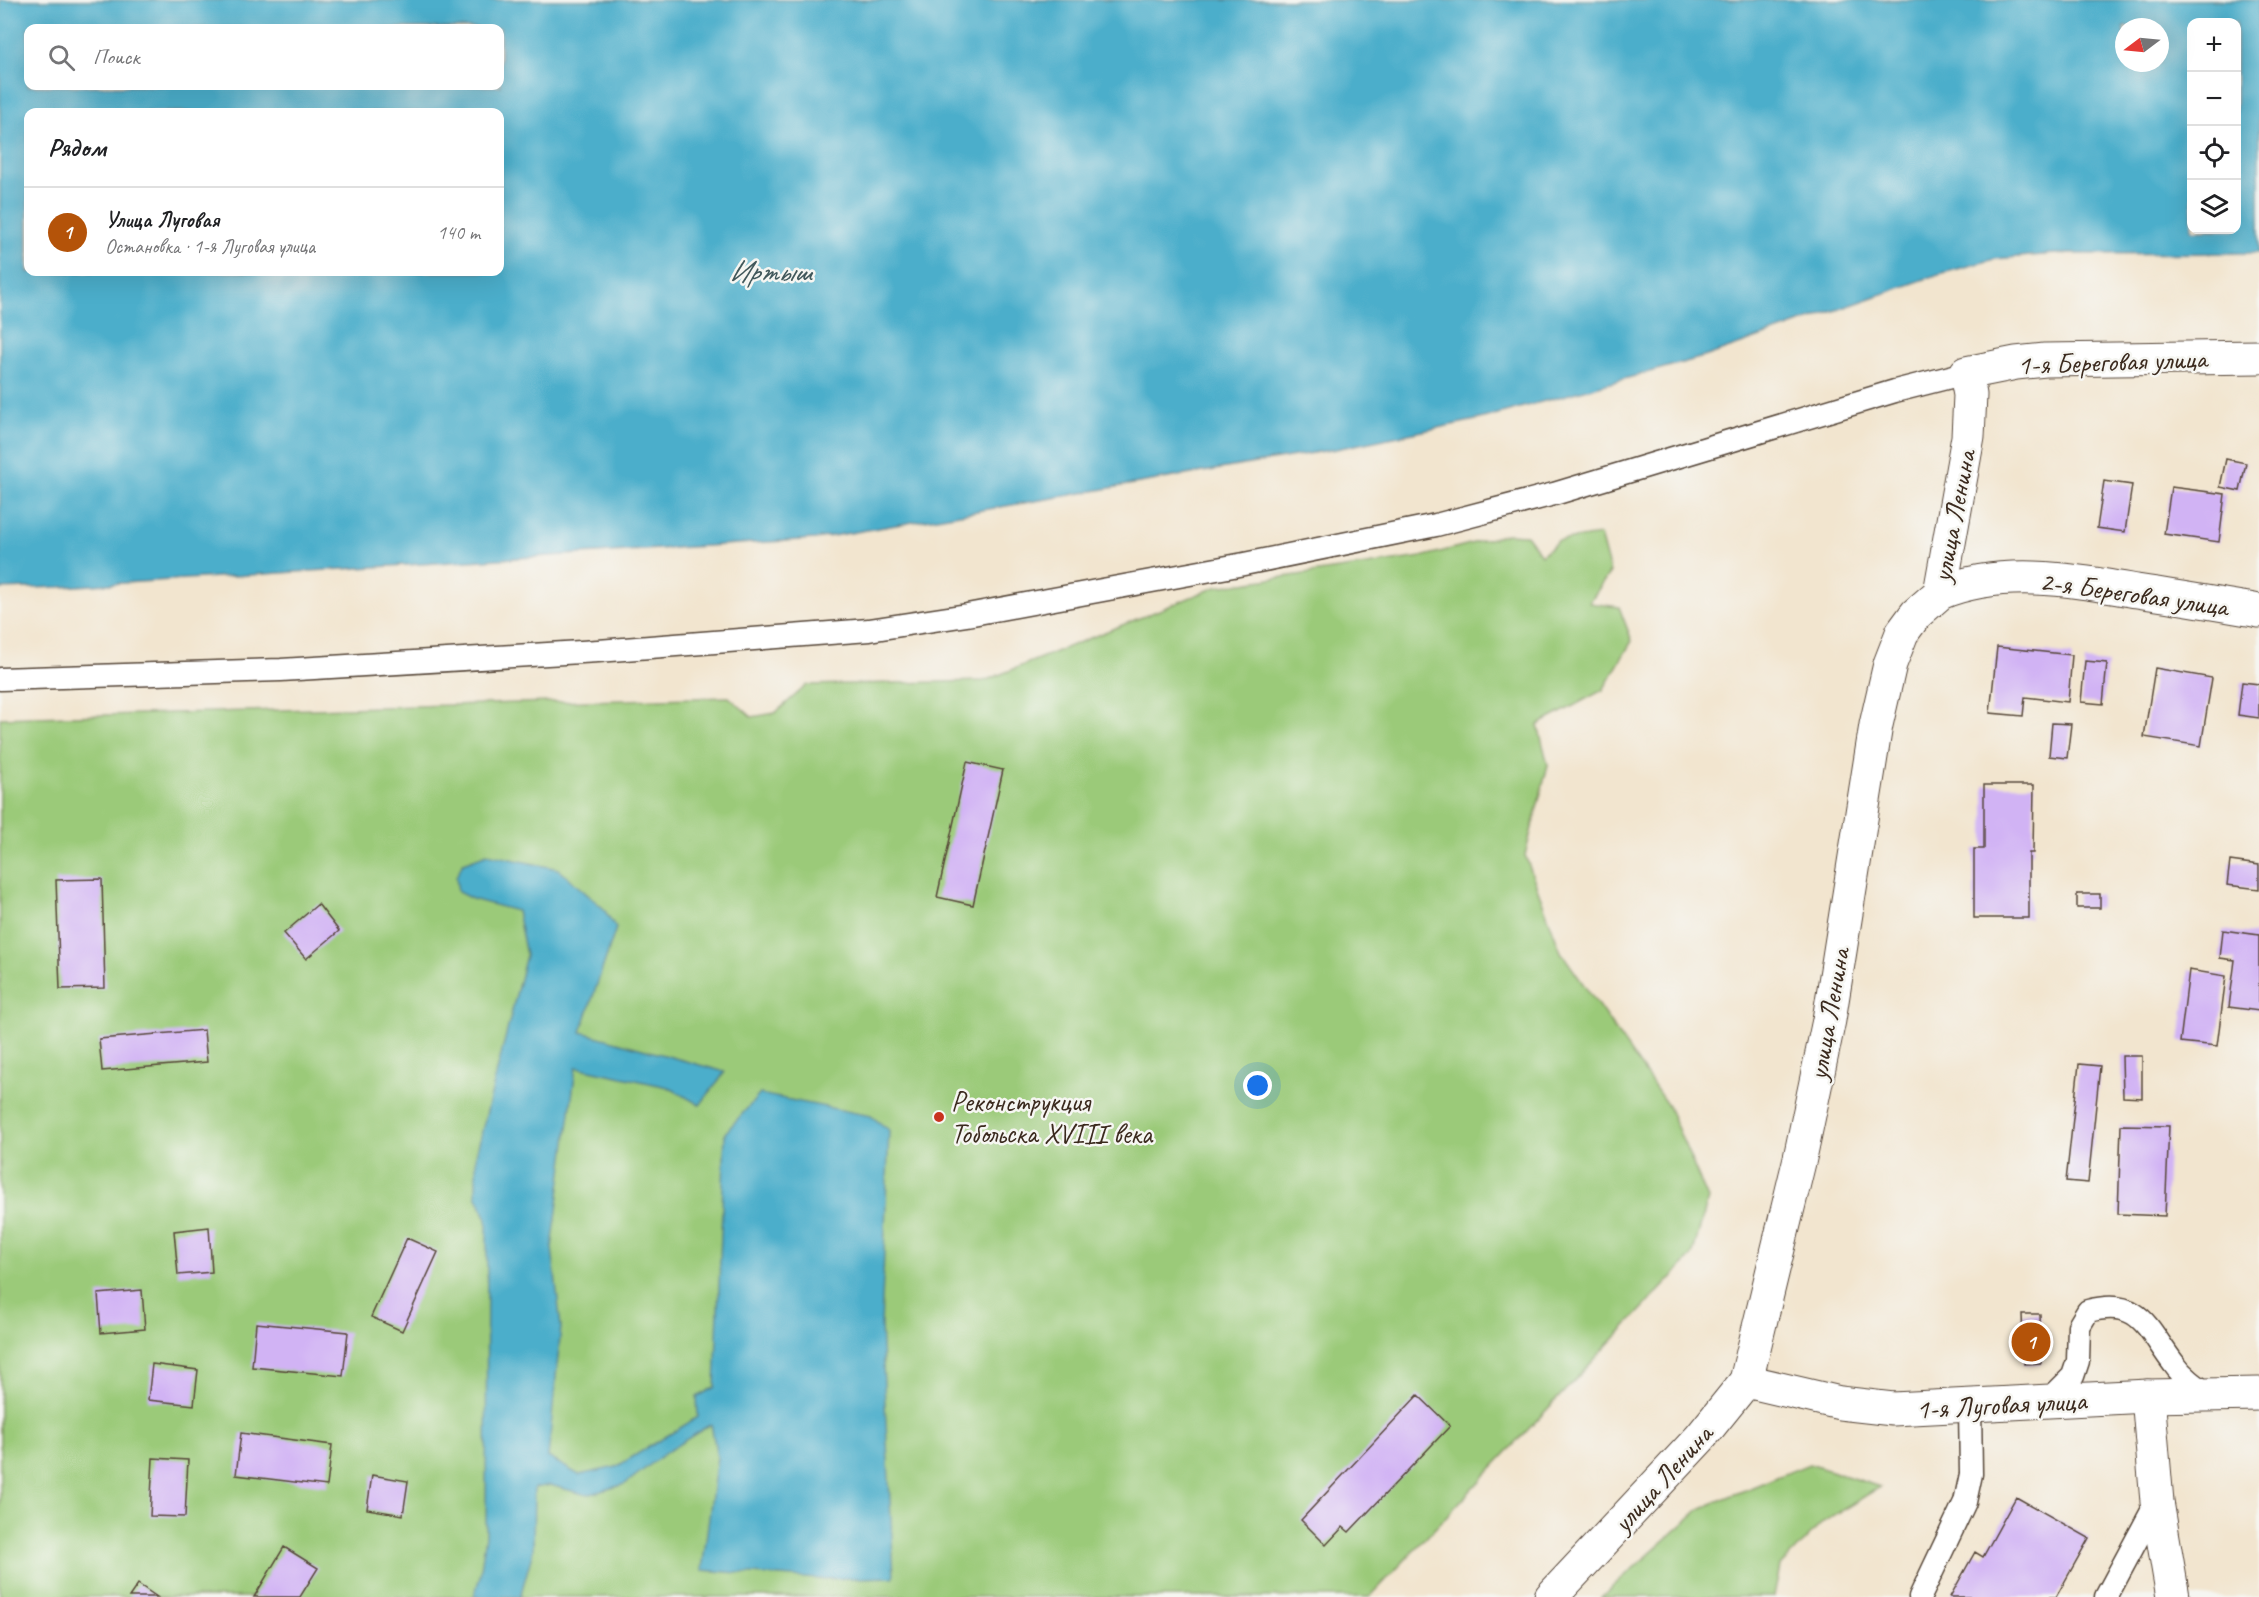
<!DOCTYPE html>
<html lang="ru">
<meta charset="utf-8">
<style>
body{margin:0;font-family:Caveat,sans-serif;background:#f6f6f6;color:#202124}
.controls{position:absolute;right:18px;top:18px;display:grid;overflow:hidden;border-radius:12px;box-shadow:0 6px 24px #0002}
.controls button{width:54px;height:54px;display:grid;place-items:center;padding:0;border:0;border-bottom:2px solid #e0e0e0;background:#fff;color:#202124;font:30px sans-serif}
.compass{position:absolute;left:2115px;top:18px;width:54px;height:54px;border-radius:50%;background:#fff;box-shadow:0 6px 24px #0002;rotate:254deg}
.you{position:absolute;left:1258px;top:1086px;width:21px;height:21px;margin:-15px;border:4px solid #fff;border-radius:50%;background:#1a73e8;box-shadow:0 0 0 9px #1a73e833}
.badge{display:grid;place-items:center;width:39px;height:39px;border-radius:50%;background:#b45309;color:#fff;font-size:20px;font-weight:700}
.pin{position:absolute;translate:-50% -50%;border:3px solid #fff;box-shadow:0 2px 6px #0006}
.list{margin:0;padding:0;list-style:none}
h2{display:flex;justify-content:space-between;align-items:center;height:78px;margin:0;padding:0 24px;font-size:26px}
h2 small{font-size:20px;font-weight:400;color:#757577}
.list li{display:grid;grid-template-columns:39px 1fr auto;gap:18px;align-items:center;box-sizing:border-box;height:90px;padding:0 24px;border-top:2px solid #e0e0e0}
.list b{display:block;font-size:22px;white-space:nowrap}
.list p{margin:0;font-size:20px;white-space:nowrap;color:#757577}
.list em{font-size:20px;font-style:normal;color:#757577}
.icon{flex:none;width:33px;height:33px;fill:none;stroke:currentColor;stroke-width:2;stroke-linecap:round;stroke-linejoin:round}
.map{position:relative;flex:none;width:2259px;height:1597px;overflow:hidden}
.search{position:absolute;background:#fff;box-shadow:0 6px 24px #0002;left:24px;top:24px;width:480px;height:66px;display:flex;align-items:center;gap:15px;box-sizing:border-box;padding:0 21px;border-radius:12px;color:#757577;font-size:22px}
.panel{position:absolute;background:#fff;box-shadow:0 6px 24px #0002;left:24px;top:108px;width:480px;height:168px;border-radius:12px}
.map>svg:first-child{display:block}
.green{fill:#9bca79;stroke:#6b7a4c;stroke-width:1.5}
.water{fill:#4caecb;stroke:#446c74;stroke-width:1.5;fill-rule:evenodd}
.building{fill:#d1b3f4}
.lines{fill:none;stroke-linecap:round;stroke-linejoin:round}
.lane-casing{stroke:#564639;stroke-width:25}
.street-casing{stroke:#564639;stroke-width:35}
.secondary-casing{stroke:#564639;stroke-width:35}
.lane{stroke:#fff;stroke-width:22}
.street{stroke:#fff;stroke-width:33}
.secondary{stroke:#fff;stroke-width:33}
.poi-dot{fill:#c8321e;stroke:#f6f6f2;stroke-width:2}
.labels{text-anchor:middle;stroke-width:5;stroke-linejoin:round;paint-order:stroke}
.street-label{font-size:28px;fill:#3b2a1e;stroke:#f6f6f2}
.poi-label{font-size:28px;fill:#3b2a1e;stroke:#f6f6f2;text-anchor:start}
.water-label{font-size:30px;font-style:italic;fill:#41585b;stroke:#f6f6f2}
</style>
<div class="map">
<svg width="2259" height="1597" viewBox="0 0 2259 1597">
<rect width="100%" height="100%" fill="#f6f6f2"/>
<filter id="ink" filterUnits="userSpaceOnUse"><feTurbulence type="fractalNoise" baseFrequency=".0167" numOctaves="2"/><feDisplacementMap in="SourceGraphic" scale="12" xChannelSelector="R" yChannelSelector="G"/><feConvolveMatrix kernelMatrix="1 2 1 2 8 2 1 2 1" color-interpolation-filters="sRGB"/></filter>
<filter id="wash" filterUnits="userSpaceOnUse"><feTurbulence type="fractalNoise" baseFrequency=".008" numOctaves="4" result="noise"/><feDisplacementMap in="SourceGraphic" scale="24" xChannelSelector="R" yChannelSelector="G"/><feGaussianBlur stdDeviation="1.35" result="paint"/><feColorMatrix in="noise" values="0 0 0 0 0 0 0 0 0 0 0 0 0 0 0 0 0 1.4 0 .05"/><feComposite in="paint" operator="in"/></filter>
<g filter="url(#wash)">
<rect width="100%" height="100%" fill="#f2e5cf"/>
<!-- green -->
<path class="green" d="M 1507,534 L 1526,535 L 1541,555 L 1558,541 L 1600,535 L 1610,572 L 1589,603 L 1619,607 L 1632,641 L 1603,690 L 1538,725 L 1548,765 L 1525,855 L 1561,952 L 1668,1106 L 1708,1199 L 1692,1256 L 1370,1597 L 0,1597 L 0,718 L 729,697 L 752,717 L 775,713 L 807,685 L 984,681 L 1216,587 L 1421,557 Z
M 1809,1464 L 1880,1487 L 1823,1522 L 1780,1566 L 1774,1597 L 1601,1597 L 1701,1508 Z"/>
<!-- water -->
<path class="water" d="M 0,0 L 2259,0 L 2259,253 L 2055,254 L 1995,259 L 1939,274 L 1707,356 L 1476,420 L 1336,449 L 815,539 L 61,587 L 0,589 ZM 2192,22 L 2236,22 L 2236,230 L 2192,230 ZM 2124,27 L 2160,27 L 2160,63 L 2124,63 ZM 28,28 L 500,28 L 500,86 L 28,86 ZM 28,112 L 500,112 L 500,272 L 28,272 Z
M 487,854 L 558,869 L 603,908 L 616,928 L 581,1032 L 725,1072 L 700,1105 L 668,1087 L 576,1067 L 552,1248 L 561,1327 L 548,1457 L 579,1475 L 616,1467 L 698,1417 L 697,1397 L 715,1387 L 725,1133 L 760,1094 L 871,1116 L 889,1130 L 881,1326 L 894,1577 L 818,1579 L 702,1570 L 717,1457 L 711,1424 L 668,1451 L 625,1484 L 587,1495 L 550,1485 L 534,1488 L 533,1551 L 520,1597 L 474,1597 L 480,1576 L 486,1535 L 487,1219 L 476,1195 L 476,1155 L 526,955 L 517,911 L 472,899 L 458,892 L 456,877 L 463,863 Z"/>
<g id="blocks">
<!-- building -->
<path class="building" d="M 2226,459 L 2246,463 L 2240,491 L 2220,487 Z
M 2104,481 L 2132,485 L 2125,532 L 2097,528 Z
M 2171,487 L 2225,494 L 2219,542 L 2164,534 Z
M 1997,647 L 2072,655 L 2068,702 L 2025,697 L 2023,716 L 1990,713 Z
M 2085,661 L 2107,663 L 2103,704 L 2081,702 Z
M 2155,668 L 2212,678 L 2201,746 L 2144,737 Z
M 2242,682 L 2259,684 L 2259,718 L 2238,715 Z
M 2052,723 L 2071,724 L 2067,758 L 2049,756 Z
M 967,762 L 1003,770 L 973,905 L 937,897 Z
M 1984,785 L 2034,785 L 2033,853 L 2029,853 L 2029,918 L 1974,918 L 1974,849 L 1984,849 Z
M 2230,861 L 2259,865 L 2259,889 L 2227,885 Z
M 102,879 L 105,988 L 60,989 L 56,880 Z
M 2077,894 L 2100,894 L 2100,908 L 2077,908 Z
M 318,904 L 339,931 L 306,959 L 284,933 Z
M 2223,930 L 2259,935 L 2259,1011 L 2229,1007 L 2235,960 L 2220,958 Z
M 2189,970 L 2226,976 L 2217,1046 L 2180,1042 Z
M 204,1030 L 207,1062 L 102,1071 L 99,1039 Z
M 2122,1056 L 2142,1056 L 2142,1098 L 2123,1097 Z
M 2079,1064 L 2100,1066 L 2088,1183 L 2066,1181 Z
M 2121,1125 L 2169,1126 L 2165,1216 L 2118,1214 Z
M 209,1227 L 212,1272 L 178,1275 L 174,1231 Z
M 407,1238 L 438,1252 L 402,1331 L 371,1317 Z
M 142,1290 L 145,1329 L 101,1333 L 98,1294 Z
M 2022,1314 L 2040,1314 L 2041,1363 L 2024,1364 Z
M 256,1323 L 348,1332 L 343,1376 L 252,1367 Z
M 152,1364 L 198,1370 L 194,1405 L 148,1400 Z
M 1418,1395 L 1450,1426 L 1349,1532 L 1343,1527 L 1326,1545 L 1301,1520 Z
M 241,1433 L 332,1445 L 327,1486 L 236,1475 Z
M 153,1458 L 188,1460 L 185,1517 L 150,1516 Z
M 372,1475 L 408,1481 L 403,1515 L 367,1509 Z
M 2016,1497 L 2089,1538 L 2056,1597 L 1950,1597 L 1975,1552 L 1983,1557 Z
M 284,1547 L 318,1568 L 300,1597 L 254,1597 Z
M 138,1584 L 157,1597 L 129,1597 Z"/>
</g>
</g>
<g filter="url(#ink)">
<use href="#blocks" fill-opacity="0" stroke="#564639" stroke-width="1.5"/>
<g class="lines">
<!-- lane casing -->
<g class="lane-casing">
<path id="lane" d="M 0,679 L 281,670 L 598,651 L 869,630 L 967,615 L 1244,564 L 1436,525 L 1554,494 L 1895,391 L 1966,373
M 2048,1401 L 2073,1376 L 2078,1361 L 2079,1326 L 2088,1311 C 2141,1297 2147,1329 2174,1364 C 2183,1377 2196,1386 2209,1395
M 1920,1597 L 1965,1502 L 1971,1474 L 1970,1406
M 2106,1597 L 2157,1502"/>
</g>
<!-- street casing -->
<g class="street-casing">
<path id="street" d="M 1940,593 C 2003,567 2072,580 2137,591 C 2178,597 2218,604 2259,611
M 1746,1381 L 1800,1158 L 1829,1020 L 1876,725 L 1890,664 L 1902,633 L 1916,614 L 1940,593 L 1968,437 L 1970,395 L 1966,373 L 2016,363 L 2045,360 L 2259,357
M 2148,1396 L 2157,1502 L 2173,1597"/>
</g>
<!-- secondary casing -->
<g class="secondary-casing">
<path id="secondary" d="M 1551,1597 L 1700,1438 L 1746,1381 L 1840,1403 L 1893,1409 L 2148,1396 L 2259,1394"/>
</g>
<!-- lane -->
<use href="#lane" class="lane"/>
<!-- street -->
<use href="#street" class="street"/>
<!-- secondary -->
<use href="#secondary" class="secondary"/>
</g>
</g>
<!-- markers -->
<circle class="poi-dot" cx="939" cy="1117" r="6"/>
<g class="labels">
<!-- street labels -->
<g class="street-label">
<text transform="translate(2112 361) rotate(-2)" y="10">1-я Береговая улица</text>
<text transform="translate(1953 516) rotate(-79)" y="10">улица Ленина</text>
<text transform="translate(2134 593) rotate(8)" y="10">2-я Береговая улица</text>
<text transform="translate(1828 1014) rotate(-80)" y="10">улица Ленина</text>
<text transform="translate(2001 1404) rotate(-3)" y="10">1-я Луговая улица</text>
<text transform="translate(1662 1478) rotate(-48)" y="10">улица Ленина</text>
</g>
<!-- poi labels -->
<g class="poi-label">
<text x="951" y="1111">Реконструкция<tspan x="951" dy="32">Тобольска XVIII века</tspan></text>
</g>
<!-- water labels -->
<g class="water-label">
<text x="770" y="281">Иртыш</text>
</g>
</g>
</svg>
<div class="controls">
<button>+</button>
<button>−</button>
<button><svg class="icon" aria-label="locate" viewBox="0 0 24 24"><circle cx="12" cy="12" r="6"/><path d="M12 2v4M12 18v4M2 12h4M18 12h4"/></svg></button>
<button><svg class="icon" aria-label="layers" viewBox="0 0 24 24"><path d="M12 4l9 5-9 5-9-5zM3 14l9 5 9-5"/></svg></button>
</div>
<svg class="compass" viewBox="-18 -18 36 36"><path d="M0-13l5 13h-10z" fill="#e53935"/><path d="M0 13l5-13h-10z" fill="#757577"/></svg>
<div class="you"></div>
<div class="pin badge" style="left:2031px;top:1342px">1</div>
<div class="search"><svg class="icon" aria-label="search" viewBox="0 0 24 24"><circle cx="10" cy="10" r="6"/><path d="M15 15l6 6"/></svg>Поиск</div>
<section class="panel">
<h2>Рядом<small></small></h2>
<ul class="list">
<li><span class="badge">1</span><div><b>Улица Луговая</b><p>Остановка · 1-я Луговая улица</p></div><em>140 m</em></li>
</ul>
</section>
</div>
